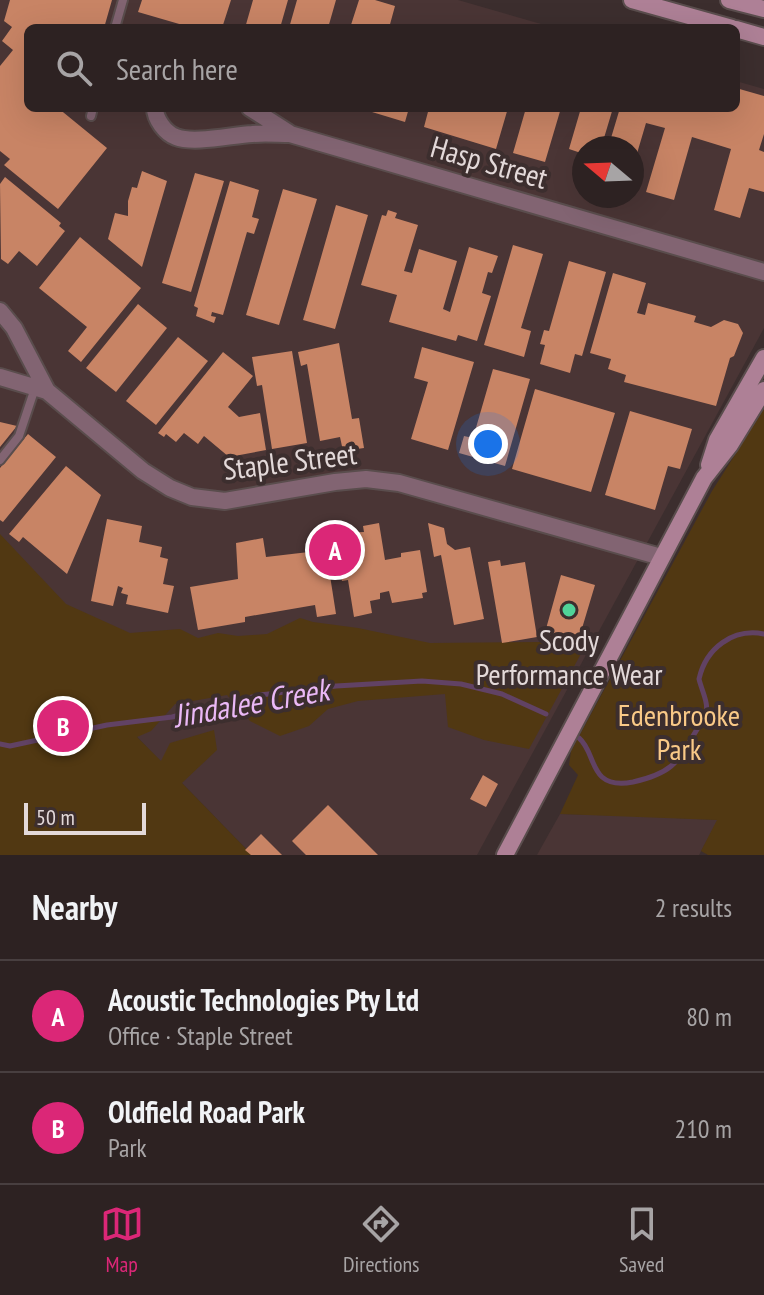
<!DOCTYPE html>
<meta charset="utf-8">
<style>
body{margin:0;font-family:"PT Sans Narrow",sans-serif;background:#392f2f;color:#f1f3f6}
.compass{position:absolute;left:572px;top:136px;width:72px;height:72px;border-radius:50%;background:#2d2222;box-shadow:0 8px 32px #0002;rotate:289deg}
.scale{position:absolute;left:24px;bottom:20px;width:122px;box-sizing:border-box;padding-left:8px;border:4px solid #e3d9d9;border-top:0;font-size:22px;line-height:28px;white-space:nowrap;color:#e3d9d9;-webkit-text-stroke:6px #3c2e2e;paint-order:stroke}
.you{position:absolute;left:488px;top:444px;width:28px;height:28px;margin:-20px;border:6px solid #fff;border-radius:50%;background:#1a73e8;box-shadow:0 0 0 12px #1a73e833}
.badge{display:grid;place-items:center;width:52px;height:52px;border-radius:50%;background:#db2777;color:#fff;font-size:26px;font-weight:700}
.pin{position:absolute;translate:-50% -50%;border:4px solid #fff;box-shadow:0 2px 8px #0006}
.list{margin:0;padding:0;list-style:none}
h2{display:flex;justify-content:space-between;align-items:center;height:104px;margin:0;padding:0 32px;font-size:34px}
h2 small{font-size:26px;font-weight:400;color:#a7a4a5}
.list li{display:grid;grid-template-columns:52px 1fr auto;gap:24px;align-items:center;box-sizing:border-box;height:112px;padding:0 32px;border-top:2px solid #483f40}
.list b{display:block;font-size:30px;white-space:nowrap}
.list p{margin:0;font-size:26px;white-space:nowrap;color:#a7a4a5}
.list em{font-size:26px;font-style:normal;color:#a7a4a5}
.icon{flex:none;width:44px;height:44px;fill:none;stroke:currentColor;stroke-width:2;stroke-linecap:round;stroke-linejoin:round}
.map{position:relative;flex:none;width:764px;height:855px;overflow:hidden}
.search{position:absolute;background:#2d2222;box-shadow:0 8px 32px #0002;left:24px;right:24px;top:24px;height:88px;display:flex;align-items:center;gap:20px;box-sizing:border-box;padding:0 28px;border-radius:12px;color:#a7a4a5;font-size:30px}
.sheet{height:328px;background:#2d2222}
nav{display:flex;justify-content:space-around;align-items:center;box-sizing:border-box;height:112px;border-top:2px solid #483f40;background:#2d2222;font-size:22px;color:#a7a4a5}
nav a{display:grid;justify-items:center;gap:4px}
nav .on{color:#db2777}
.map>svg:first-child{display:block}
.built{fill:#4a3535;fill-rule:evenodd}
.green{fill:#513812}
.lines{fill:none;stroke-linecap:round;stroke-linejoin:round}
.stream{stroke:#614264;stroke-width:5}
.building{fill:#c88465}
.lane-casing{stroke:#5a4d4d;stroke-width:12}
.street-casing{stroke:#5a4d4d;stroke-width:20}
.secondary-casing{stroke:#5a4d4d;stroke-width:20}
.lane{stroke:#826472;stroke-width:8}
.street{stroke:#826472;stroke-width:16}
.secondary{stroke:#ae8096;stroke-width:16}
.poi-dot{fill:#50d398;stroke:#3c2e2e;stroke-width:3}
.labels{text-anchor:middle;stroke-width:8;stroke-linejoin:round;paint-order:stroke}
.street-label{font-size:30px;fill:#e3d9d9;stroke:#3c2e2e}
.poi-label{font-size:30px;fill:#e3d9d9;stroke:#3c2e2e}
.park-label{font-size:30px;fill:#f9c987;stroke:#3c2e2e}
.water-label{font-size:32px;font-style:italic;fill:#eab8f6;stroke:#3c2e2e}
</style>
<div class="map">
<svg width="764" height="855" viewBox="0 0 764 855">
<rect width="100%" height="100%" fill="#3c2e2e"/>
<!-- built -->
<path class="built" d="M 0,0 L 458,0 L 555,28 L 28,28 L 28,108 L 736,108 L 736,81 L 764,89 L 764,328 L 477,855 L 252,855 L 0,596 ZM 584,148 L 632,148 L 632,196 L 584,196 Z
M 560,814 L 634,816 L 718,820 L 699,855 L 537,855 Z"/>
<!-- green -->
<path class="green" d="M 764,409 L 764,855 L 708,855 L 701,851 L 717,820 L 560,814 L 578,775 L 569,765 L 571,751 L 712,491 Z
M 0,534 L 66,604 L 130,633 L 180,629 L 198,638 L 218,633 L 238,636 L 267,634 L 300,618 L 313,622 L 358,628 L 430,643 L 547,642 L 583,650 L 529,749 L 484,740 L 448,727 L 445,694 L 358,701 L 328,709 L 309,726 L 280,736 L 250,721 L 227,695 L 175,704 L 151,731 L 137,737 L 161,761 L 170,743 L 214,730 L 217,750 L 182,783 L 252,855 L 0,855 Z"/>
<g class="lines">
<!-- stream -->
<path class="stream" d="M 579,738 C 591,748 591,767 602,777 C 610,784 623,784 633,782 C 682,771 679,755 705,717 C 710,704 702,692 699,679 C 706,648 733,628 764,634
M 0,744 L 10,746 L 107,725 L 172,717 L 260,695 L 336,686 L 422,681 L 461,684 L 502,694 L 546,714"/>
</g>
<!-- building -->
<path class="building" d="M 10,0 L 112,0 L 104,28 L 28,28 L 28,108 L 58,108 L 107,148 L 58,209 L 4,165 L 10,159 L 0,151 L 0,66 L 13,50 L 2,41 L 12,27 L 4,21 Z
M 142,0 L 231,0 L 222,28 L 193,28 L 138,12 Z
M 253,0 L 288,0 L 280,28 L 245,28 Z
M 297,0 L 336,0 L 328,28 L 289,28 Z
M 359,0 L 375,0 L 395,6 L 389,28 L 350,28 Z
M 736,88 L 764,96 L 764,134 L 759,150 L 764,152 L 764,192 L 749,188 L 740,218 L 714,210 L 731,149 L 692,137 L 674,200 L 646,192 L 665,128 L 646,123 L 633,167 L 632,148 L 608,148 L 620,108 L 736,108 Z
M 373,108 L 409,108 L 405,122 L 372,112 Z
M 429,108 L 508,108 L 496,149 L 424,127 Z
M 526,108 L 561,108 L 545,162 L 513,153 Z
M 581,108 L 613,108 L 601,148 L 584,148 L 584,154 L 569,149 Z
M 142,171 L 167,181 L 142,267 L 108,239 L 115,213 L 128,216 L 128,201 L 132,187 L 137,188 Z
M 195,173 L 224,181 L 191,292 L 162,283 Z
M 5,177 L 61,223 L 59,226 L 65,231 L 37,266 L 19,251 L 8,264 L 1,259 L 0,184 Z
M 230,181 L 259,190 L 252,217 L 259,219 L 254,234 L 247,232 L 223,315 L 212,312 L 211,316 L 216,317 L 214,323 L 196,316 L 198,308 L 194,306 Z
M 283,189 L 317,199 L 279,325 L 246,315 Z
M 336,205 L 368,215 L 335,329 L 303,320 Z
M 388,210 L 397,213 L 395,218 L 418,225 L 404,271 L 412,273 L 419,249 L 457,261 L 443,309 L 450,312 L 469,247 L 498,256 L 492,273 L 488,272 L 482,293 L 491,296 L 477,341 L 458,335 L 456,341 L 389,322 L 397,295 L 361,285 L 382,215 L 386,216 Z
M 80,237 L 141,288 L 81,362 L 68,351 L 87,327 L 39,288 Z
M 513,245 L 543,254 L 521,328 L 531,331 L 524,357 L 484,345 Z
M 569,261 L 606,272 L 582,356 L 575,354 L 570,373 L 540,364 L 545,345 L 540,344 L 544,330 L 549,331 Z
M 613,273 L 646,283 L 637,313 L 645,315 L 648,303 L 696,316 L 694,322 L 711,327 L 724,320 L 738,324 L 743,333 L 734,356 L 730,358 L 716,406 L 624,382 L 626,375 L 608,369 L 611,359 L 590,353 Z
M 138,304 L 167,328 L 116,392 L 86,368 Z
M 178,337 L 208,361 L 156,425 L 126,401 Z
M 339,343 L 352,419 L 359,418 L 364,448 L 343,451 L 340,437 L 320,441 L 307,364 L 301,366 L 298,352 Z
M 422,347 L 474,362 L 448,450 L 411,439 L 428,382 L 414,378 Z
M 292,351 L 307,443 L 272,449 L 262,385 L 257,386 L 252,357 Z
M 223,352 L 253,376 L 228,407 L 239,417 L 260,413 L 266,450 L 229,457 L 204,436 L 198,444 L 184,433 L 176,442 L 166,434 L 164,437 L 158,433 Z
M 493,369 L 530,379 L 505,466 L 459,453 L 464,436 L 473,438 Z
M 535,389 L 615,413 L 591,492 L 512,469 Z
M 630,411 L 692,429 L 680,469 L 668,466 L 655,510 L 605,495 Z
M 0,422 L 17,426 L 0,447 Z
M 28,434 L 56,457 L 3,522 L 0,520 L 0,468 Z
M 66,466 L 101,495 L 67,574 L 23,537 L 19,542 L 9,534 Z
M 107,519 L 142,526 L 139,542 L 162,547 L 160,557 L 168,559 L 163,584 L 174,586 L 168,613 L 126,604 L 128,595 L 121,593 L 123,588 L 118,586 L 113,606 L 91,601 Z
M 379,523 L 385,560 L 401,557 L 401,553 L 420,550 L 427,592 L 422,593 L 423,598 L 392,603 L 389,591 L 380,593 L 380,599 L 370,601 L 372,613 L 354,617 L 348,580 L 342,581 L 339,567 L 345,566 L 343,555 L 337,557 L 335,542 L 341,541 L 340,533 L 364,532 L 363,526 Z
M 428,523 L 444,528 L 447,544 L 455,550 L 470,547 L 484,619 L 454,625 L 441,555 L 434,557 Z
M 263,538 L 266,557 L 326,550 L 336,614 L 317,617 L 315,605 L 245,617 L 245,622 L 198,630 L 190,587 L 238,579 L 236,543 Z
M 500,560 L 501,566 L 525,562 L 537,637 L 502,643 L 488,562 Z
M 561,575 L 595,585 L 577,645 L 544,636 Z
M 483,775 L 498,784 L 486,807 L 470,799 Z
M 328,805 L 378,855 L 306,855 L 292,841 Z
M 261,834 L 282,855 L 251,855 L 245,850 Z"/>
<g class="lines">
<!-- lane casing -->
<g class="lane-casing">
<path id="lane" d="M 115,28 L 123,0
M 91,116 L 93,108
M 0,460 L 19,436 L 35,388"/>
</g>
<!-- street casing -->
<g class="street-casing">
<path id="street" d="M 155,108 C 155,119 165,133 176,137 C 194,144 232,135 252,134 C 265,133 278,134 290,134 L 764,272
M 250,108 L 289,133
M 0,311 L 14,328 L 47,391 L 143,471 L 170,488 L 192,497 L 225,501 L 335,482 L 366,479 L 399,483 L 661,557
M 0,377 L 47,391"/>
</g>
<!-- secondary casing -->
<g class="secondary-casing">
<path id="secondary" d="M 632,0 L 732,28
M 729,0 L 764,9
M 736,29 L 764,37
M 709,465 L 717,440 L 764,358
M 505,855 L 704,478 L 730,445 L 764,390"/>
</g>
<!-- lane -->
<use href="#lane" class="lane"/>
<!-- street -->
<use href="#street" class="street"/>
<!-- secondary -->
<use href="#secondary" class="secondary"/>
</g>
<!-- markers -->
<circle class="poi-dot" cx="569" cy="610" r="8"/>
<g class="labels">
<!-- street labels -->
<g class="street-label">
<text transform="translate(489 163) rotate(16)" y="10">Hasp Street</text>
<text transform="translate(290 462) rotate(-7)" y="10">Staple Street</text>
</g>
<!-- poi labels -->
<g class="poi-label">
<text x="569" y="651">Scody<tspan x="569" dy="34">Performance Wear</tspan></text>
</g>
<!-- park labels -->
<g class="park-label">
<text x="679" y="726">Edenbrooke<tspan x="679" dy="34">Park</tspan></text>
</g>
<!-- water labels -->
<g class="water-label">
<text transform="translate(251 703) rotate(-10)" y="11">Jindalee Creek</text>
</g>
</g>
</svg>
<svg class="compass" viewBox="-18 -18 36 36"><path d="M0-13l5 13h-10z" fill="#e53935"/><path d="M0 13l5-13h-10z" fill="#a7a4a5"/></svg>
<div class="scale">50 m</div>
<div class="you"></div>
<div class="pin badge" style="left:335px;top:550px">A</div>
<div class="pin badge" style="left:63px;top:726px">B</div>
<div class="search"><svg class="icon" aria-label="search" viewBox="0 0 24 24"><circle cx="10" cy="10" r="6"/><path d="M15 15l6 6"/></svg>Search here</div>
</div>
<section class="sheet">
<h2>Nearby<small>2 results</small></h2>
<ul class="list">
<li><span class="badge">A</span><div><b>Acoustic Technologies Pty Ltd</b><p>Office · Staple Street</p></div><em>80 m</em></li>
<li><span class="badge">B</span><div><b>Oldfield Road Park</b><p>Park</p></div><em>210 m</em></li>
</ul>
</section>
<nav>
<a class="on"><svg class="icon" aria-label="map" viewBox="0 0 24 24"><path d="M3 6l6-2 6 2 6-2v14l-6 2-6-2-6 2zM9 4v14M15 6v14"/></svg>Map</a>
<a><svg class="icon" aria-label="directions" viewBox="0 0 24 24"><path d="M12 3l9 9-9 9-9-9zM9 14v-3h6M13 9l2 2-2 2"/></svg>Directions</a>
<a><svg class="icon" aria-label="saved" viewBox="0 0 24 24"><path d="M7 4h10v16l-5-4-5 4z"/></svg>Saved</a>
</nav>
